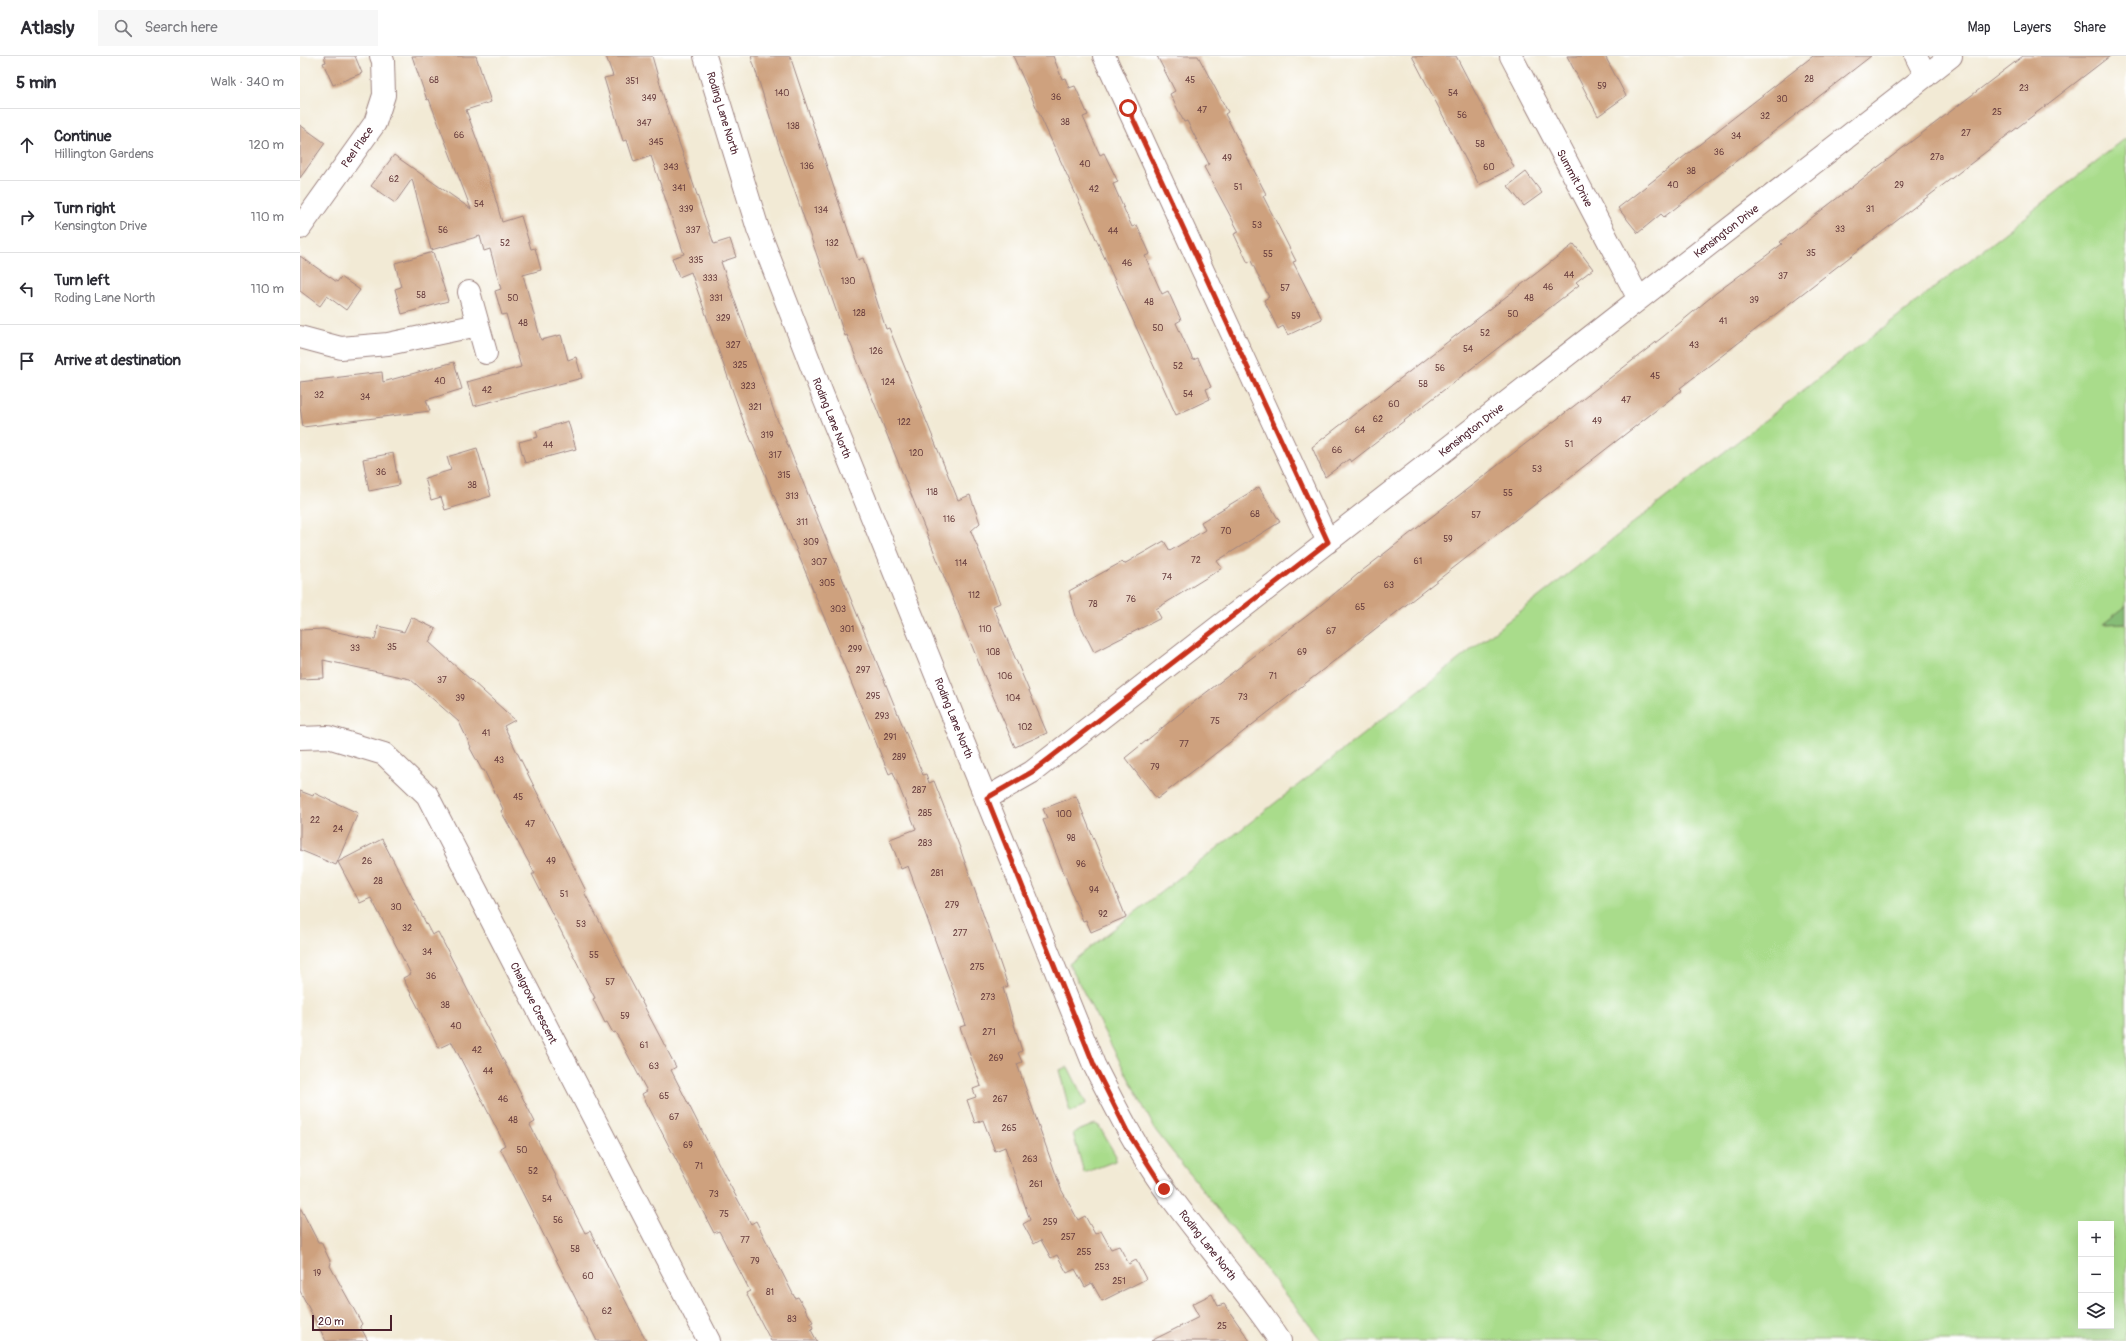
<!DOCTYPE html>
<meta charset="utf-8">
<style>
body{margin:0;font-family:Pangolin,sans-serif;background:#f7f7f7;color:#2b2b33}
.controls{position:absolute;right:12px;bottom:12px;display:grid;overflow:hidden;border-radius:0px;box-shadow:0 4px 16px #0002}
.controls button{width:36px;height:36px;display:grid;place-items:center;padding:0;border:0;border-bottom:1px solid #e1e1e2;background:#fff;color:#2b2b33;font:20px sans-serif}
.scale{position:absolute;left:12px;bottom:10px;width:80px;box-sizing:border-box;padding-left:4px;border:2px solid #4a1f2b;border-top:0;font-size:11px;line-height:14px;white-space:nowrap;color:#4a1f2b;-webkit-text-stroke:3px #fff;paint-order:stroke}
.stop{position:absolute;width:12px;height:12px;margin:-9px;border:3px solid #c8321e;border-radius:50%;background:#fff}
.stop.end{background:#c8321e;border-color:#fff;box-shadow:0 1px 4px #0008}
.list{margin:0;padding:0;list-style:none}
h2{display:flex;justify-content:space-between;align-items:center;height:52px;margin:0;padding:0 16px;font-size:17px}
h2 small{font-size:13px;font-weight:400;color:#7c7c81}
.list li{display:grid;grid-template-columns:26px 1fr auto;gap:12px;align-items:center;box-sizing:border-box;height:72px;padding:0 16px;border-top:1px solid #e1e1e2}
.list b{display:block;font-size:15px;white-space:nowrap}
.list p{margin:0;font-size:13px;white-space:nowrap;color:#7c7c81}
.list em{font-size:13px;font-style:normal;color:#7c7c81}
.icon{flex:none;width:22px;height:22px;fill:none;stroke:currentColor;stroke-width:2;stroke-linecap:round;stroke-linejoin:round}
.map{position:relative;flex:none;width:1826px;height:1285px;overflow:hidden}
header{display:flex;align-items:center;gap:24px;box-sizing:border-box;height:56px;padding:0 20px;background:#fff;border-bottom:1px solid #e1e1e2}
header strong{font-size:19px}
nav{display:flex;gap:22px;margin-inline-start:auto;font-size:14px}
.search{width:280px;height:36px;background:#f7f7f7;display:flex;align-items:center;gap:10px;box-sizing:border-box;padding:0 14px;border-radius:0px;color:#7c7c81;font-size:15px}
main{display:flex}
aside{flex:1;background:#fff}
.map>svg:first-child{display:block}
.green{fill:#a9dc8b;stroke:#7a7e5b;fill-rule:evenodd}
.forest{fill:#86bc77;stroke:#686e51}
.building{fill:#cea17e}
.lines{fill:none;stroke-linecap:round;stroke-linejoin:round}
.minor-casing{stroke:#9e8480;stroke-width:24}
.minor{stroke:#fff;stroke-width:22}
.route{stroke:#c8321e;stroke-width:5}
.labels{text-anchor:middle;stroke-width:3;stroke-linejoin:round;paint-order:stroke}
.number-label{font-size:9px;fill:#6b4040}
.street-label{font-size:11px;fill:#4a1f2b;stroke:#fff}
</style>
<header>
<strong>Atlasly</strong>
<div class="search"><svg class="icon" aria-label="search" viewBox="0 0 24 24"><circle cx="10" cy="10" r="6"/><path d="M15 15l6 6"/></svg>Search here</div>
<nav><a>Map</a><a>Layers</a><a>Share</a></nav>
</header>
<main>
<aside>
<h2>5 min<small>Walk · 340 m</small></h2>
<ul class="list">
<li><svg class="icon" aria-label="ahead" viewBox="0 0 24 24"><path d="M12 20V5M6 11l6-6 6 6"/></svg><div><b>Continue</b><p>Hillington Gardens</p></div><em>120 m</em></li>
<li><svg class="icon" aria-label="right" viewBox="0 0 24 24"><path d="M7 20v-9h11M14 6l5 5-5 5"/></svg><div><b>Turn right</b><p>Kensington Drive</p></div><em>110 m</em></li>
<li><svg class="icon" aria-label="left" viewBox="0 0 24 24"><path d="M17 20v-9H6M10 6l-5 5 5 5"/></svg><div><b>Turn left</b><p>Roding Lane North</p></div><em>110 m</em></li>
<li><svg class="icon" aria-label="arrive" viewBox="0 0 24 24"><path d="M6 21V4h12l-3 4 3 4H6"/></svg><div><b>Arrive at destination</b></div></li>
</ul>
</aside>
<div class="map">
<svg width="1826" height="1285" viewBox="0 0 1826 1285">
<rect width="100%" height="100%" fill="#fff"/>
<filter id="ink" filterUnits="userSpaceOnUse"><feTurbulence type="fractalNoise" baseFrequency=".025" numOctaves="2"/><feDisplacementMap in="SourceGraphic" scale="8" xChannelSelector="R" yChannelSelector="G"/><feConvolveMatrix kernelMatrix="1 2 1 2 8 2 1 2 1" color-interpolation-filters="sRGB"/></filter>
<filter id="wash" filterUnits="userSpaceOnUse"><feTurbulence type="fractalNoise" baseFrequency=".012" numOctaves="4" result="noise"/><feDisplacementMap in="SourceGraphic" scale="16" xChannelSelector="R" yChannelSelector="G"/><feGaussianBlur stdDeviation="0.9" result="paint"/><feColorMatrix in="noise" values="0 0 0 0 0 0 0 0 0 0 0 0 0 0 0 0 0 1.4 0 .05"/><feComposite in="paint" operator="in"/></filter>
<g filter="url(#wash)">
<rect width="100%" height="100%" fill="#f2ead5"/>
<!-- green -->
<path class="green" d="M 1826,82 L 1826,550 L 1804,568 L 1826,567 L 1826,1285 L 1022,1285 L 856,1075 L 769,908 ZM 1781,1168 L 1811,1168 L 1811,1270 L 1781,1270 Z
M 768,1011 L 786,1047 L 785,1049 L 770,1056 L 759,1014 Z
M 795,1068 L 799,1070 L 816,1100 L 815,1105 L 784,1117 L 773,1077 Z"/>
<!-- forest -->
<path class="forest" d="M 1826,550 L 1826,567 L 1803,568 Z"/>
<g id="blocks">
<!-- building -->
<path class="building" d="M 24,0 L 55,0 L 62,17 L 33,29 L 23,7 L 26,6 Z
M 112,0 L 176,0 L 191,46 L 166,54 L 185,106 L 202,166 L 221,160 L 231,193 L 235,192 L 241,214 L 223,219 L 241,284 L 261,279 L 268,304 L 276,301 L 282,322 L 174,350 L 167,326 L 221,311 L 206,258 L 202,259 L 195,235 L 201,233 L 190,193 L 184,195 L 180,180 L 131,194 L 112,123 L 95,147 L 71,130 L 94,99 L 171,153 L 129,43 L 127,44 Z
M 306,0 L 352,0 L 366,49 L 414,188 L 430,183 L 436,201 L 421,206 L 475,358 L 623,719 L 626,718 L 629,727 L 634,725 L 660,792 L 708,930 L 703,932 L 722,995 L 718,997 L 722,1006 L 717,1008 L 761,1133 L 778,1164 L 785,1160 L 795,1178 L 801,1175 L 811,1193 L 819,1190 L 829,1208 L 836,1204 L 846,1223 L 802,1245 L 792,1227 L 785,1231 L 775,1213 L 767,1217 L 757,1199 L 751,1202 L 741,1184 L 734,1188 L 723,1168 L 730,1164 L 705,1091 L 695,1095 L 683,1064 L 675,1067 L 667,1044 L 676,1041 L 673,1033 L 681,1030 L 660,971 L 666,969 L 608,810 L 601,813 L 590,783 L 616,773 L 593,716 L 589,718 L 444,367 L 391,216 L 379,221 L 372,202 L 384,198 L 351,100 L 334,106 L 327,84 L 323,85 L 304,22 L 313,20 Z
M 451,0 L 490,0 L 558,204 L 563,202 L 586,273 L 589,272 L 658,444 L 670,439 L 680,467 L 671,475 L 700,547 L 693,550 L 747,677 L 715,691 L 680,610 L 547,279 L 545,280 L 480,93 Z
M 713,0 L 753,0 L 762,23 L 765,22 L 769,32 L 775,30 L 788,59 L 783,61 L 800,99 L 804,97 L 818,126 L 813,128 L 832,171 L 837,169 L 850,198 L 845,200 L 862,238 L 868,235 L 881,264 L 876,267 L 893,304 L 898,302 L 911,331 L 906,333 L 910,343 L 876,359 Z
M 857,0 L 898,0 L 928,56 L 925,58 L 966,138 L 963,140 L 996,205 L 993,206 L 1022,263 L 988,279 L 983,270 L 978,273 L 964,244 L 969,241 L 951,205 L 948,207 L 934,178 L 939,176 L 904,111 L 909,108 L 887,65 L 884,66 L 870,38 L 875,35 Z
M 1112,0 L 1156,0 L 1214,111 L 1179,129 Z
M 1267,0 L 1305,0 L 1326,40 L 1298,60 Z
M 1513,0 L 1571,0 L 1364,161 L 1361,158 L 1338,177 L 1318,152 Z
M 1723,0 L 1810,0 L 1380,332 L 1382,334 L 1238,446 L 857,743 L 825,702 L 899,642 L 1016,553 L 1058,518 L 1364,280 L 1416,237 L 1482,188 L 1480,186 Z
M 0,69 L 25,87 L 0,122 Z
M 1226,116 L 1242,137 L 1224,150 L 1208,130 Z
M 1274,188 L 1293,213 L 1276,226 L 1279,229 L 1051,406 L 1049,403 L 1025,421 L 1012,391 Z
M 133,196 L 148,245 L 102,258 L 95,233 L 101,231 L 95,207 Z
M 0,200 L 37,226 L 41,221 L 60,234 L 46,254 L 27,240 L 20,250 L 0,235 Z
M 154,306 L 162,333 L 126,344 L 130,355 L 3,371 L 0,351 L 0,326 L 82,316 L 83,326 Z
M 268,365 L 276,393 L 225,407 L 219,386 L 238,381 L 236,375 Z
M 177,392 L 191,440 L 145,454 L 141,441 L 131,444 L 125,422 L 151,414 L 147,401 Z
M 93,397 L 99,429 L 69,435 L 63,403 Z
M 959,431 L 980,466 L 917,505 L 922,512 L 856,553 L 861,562 L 794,596 L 776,560 L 769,535 L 822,506 L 824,508 L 864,485 L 870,495 L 905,474 L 901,466 Z
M 111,561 L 136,573 L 129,586 L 215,664 L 204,670 L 286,835 L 284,836 L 376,1011 L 371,1014 L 425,1120 L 451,1168 L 456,1165 L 495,1242 L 498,1241 L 513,1266 L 511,1267 L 513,1272 L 511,1274 L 517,1285 L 471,1285 L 446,1237 L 450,1235 L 419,1175 L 414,1177 L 342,1038 L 347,1035 L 320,984 L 315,976 L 313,977 L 307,966 L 305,967 L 293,943 L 295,942 L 232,818 L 235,818 L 207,766 L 201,755 L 203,753 L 184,714 L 182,714 L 170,692 L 171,691 L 159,666 L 110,623 L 23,604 L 24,622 L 0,623 L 0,574 L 23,573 L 75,584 L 78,570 L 104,576 Z
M 0,735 L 13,740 L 14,737 L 58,757 L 36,809 L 0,794 Z
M 776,740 L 826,861 L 791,876 L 786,864 L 783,865 L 743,764 L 747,762 L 743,753 Z
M 82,783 L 132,879 L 138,876 L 235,1066 L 230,1069 L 285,1177 L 290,1175 L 346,1285 L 297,1285 L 200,1092 L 205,1089 L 152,986 L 139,992 L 103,922 L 111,918 L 71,842 L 60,847 L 38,806 Z
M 0,1151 L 18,1186 L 21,1186 L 31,1207 L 30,1210 L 62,1268 L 60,1270 L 68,1285 L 26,1285 L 0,1235 Z
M 912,1238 L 918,1250 L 924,1248 L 950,1285 L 851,1285 L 899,1261 L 892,1248 Z"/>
</g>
</g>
<g filter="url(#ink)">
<use href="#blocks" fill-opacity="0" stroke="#9e8480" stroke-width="1"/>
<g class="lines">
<!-- minor casing -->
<g class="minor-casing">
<path id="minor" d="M 405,0 L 458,173 L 523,340 L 794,1009 C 816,1052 837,1094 865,1133 C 902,1185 945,1232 980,1285
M 804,0 L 1028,486
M 1211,0 L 1339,243
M 1616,0 L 1626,20
M 0,172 L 75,67 L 84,39 L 83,5 L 81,0
M 169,236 L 186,297
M 0,281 L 41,292 L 88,288 L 178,269
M 0,682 L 28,681 L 84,698 L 127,739 L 409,1285
M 687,742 L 732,716 L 1651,0"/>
</g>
<!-- minor -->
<use href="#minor" class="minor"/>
</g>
</g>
<g class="lines" filter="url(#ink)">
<!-- route -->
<path class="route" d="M 828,52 L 1028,486 L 732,716 L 687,742 L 794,1009 L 827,1075 L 864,1133"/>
</g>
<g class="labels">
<!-- number labels -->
<g class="number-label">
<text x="1509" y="26">28</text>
<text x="134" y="27">68</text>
<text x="890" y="27">45</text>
<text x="332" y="28">351</text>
<text x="1302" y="33">59</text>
<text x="1724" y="35">23</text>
<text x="482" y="40">140</text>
<text x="1153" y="40">54</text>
<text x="756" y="44">36</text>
<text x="349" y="45">349</text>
<text x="1482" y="46">30</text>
<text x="902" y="57">47</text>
<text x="1697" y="59">25</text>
<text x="1162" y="62">56</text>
<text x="1465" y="63">32</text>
<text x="765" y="69">38</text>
<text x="344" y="70">347</text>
<text x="493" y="73">138</text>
<text x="1666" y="80">27</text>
<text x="159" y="82">66</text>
<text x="1436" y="83">34</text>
<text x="356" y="89">345</text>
<text x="1180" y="91">58</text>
<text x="1419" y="99">36</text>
<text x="1637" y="104">27a</text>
<text x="927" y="105">49</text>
<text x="785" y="111">40</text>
<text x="507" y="113">136</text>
<text x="371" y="114">343</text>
<text x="1189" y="114">60</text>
<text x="1391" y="118">38</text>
<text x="94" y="126">62</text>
<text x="1373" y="132">40</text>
<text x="1599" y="132">29</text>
<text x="938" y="134">51</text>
<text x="379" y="135">341</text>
<text x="794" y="136">42</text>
<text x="179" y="151">54</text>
<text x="386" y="156">339</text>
<text x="1570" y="156">31</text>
<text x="521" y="157">134</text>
<text x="957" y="172">53</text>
<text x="1540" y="176">33</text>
<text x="143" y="177">56</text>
<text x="393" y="177">337</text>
<text x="813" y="178">44</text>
<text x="205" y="190">52</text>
<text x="532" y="190">132</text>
<text x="1511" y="200">35</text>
<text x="968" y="201">55</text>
<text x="396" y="207">335</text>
<text x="827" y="210">46</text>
<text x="1269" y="222">44</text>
<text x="1483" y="223">37</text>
<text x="410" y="225">333</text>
<text x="548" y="228">130</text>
<text x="1248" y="234">46</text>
<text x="985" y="235">57</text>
<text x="121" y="242">58</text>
<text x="213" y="245">50</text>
<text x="416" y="245">331</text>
<text x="1229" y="245">48</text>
<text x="1454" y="247">39</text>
<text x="849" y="249">48</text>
<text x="559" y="260">128</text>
<text x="1213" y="261">50</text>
<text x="996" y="263">59</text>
<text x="423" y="265">329</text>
<text x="1423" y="268">41</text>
<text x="223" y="270">48</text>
<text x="858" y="275">50</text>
<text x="1185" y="280">52</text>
<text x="433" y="292">327</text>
<text x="1394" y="292">43</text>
<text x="1168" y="296">54</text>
<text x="576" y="298">126</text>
<text x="440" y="312">325</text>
<text x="878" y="313">52</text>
<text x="1140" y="315">56</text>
<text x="1355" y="323">45</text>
<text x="140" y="328">40</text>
<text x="588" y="329">124</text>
<text x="1123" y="331">58</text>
<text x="448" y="333">323</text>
<text x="187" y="337">42</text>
<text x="888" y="341">54</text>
<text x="19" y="342">32</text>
<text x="65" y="344">34</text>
<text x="1326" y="347">47</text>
<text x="1094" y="351">60</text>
<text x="455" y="354">321</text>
<text x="1078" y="366">62</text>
<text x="1297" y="368">49</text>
<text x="604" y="369">122</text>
<text x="1060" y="377">64</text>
<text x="467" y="382">319</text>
<text x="1269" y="391">51</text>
<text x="248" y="392">44</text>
<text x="1037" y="397">66</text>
<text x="616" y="400">120</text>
<text x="475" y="402">317</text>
<text x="1237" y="416">53</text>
<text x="81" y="419">36</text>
<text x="484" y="422">315</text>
<text x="172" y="432">38</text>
<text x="632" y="439">118</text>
<text x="1208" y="440">55</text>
<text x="492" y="443">313</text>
<text x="955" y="461">68</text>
<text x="1176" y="462">57</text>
<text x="649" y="466">116</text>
<text x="502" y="469">311</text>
<text x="926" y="478">70</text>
<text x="1148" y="486">59</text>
<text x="511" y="489">309</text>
<text x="896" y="507">72</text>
<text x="1118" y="508">61</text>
<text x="519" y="509">307</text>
<text x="661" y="510">114</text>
<text x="867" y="524">74</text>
<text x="527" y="530">305</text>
<text x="1089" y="532">63</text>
<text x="674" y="542">112</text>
<text x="831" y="546">76</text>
<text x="793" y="551">78</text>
<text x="1060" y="554">65</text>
<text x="538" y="556">303</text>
<text x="547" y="576">301</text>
<text x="685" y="576">110</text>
<text x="1031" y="578">67</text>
<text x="92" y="594">35</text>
<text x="55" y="595">33</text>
<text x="555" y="596">299</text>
<text x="693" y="599">108</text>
<text x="1002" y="599">69</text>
<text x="563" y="617">297</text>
<text x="705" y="623">106</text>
<text x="973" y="623">71</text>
<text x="142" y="627">37</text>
<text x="573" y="643">295</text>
<text x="943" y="644">73</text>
<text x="160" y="645">39</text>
<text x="713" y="645">104</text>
<text x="582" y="663">293</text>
<text x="915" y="668">75</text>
<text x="725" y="674">102</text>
<text x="186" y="680">41</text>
<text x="590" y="684">291</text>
<text x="884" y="691">77</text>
<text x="599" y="704">289</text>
<text x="199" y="707">43</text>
<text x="855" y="714">79</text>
<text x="619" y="737">287</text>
<text x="218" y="744">45</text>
<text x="625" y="760">285</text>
<text x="764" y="761">100</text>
<text x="15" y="767">22</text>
<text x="230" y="771">47</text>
<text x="38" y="776">24</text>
<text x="771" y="785">98</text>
<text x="625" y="790">283</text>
<text x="67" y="808">26</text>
<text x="251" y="808">49</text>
<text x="781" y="811">96</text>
<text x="637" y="820">281</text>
<text x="78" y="828">28</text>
<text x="794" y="837">94</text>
<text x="264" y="841">51</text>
<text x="652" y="852">279</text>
<text x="96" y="854">30</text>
<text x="803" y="861">92</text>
<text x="281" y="871">53</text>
<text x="107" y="875">32</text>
<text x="660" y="880">277</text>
<text x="127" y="899">34</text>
<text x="294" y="902">55</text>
<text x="677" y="914">275</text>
<text x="131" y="923">36</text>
<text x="310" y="929">57</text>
<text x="688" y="944">273</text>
<text x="145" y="952">38</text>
<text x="325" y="963">59</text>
<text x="156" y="973">40</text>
<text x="689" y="979">271</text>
<text x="344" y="992">61</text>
<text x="177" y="997">42</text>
<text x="696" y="1005">269</text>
<text x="354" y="1013">63</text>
<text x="188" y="1018">44</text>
<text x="364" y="1043">65</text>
<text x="203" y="1046">46</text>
<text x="700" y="1046">267</text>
<text x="374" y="1064">67</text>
<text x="213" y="1067">48</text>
<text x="709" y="1075">265</text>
<text x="388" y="1092">69</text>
<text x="222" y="1097">50</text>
<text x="730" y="1106">263</text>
<text x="399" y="1113">71</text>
<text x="233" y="1118">52</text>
<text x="736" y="1131">261</text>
<text x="414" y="1141">73</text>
<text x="247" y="1146">54</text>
<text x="424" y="1161">75</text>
<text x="258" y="1167">56</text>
<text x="750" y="1169">259</text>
<text x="768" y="1184">257</text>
<text x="445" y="1187">77</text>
<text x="275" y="1196">58</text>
<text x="784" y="1199">255</text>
<text x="455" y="1208">79</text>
<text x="802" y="1214">253</text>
<text x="17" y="1220">19</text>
<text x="288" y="1223">60</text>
<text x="819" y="1228">251</text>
<text x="470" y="1239">81</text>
<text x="307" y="1258">62</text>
<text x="492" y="1266">83</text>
<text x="922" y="1273">25</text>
</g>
<!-- street labels -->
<g class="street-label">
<text transform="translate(423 57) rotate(73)" y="4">Roding Lane North</text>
<text transform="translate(57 91) rotate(-55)" y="4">Peel Place</text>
<text transform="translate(1275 122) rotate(62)" y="4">Summit Drive</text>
<text transform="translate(1426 175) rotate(-38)" y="4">Kensington Drive</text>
<text transform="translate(532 362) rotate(68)" y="4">Roding Lane North</text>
<text transform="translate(1171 374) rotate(-38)" y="4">Kensington Drive</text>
<text transform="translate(654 662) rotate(68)" y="4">Roding Lane North</text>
<text transform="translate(234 947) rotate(63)" y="4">Chalgrove Crescent</text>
<text transform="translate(908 1189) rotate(52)" y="4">Roding Lane North</text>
</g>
</g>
</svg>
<div class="controls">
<button>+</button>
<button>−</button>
<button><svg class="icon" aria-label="layers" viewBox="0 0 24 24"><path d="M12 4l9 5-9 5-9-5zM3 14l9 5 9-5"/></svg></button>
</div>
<div class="scale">20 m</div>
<div class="stop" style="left:828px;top:52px"></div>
<div class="stop end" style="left:864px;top:1133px"></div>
</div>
</main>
